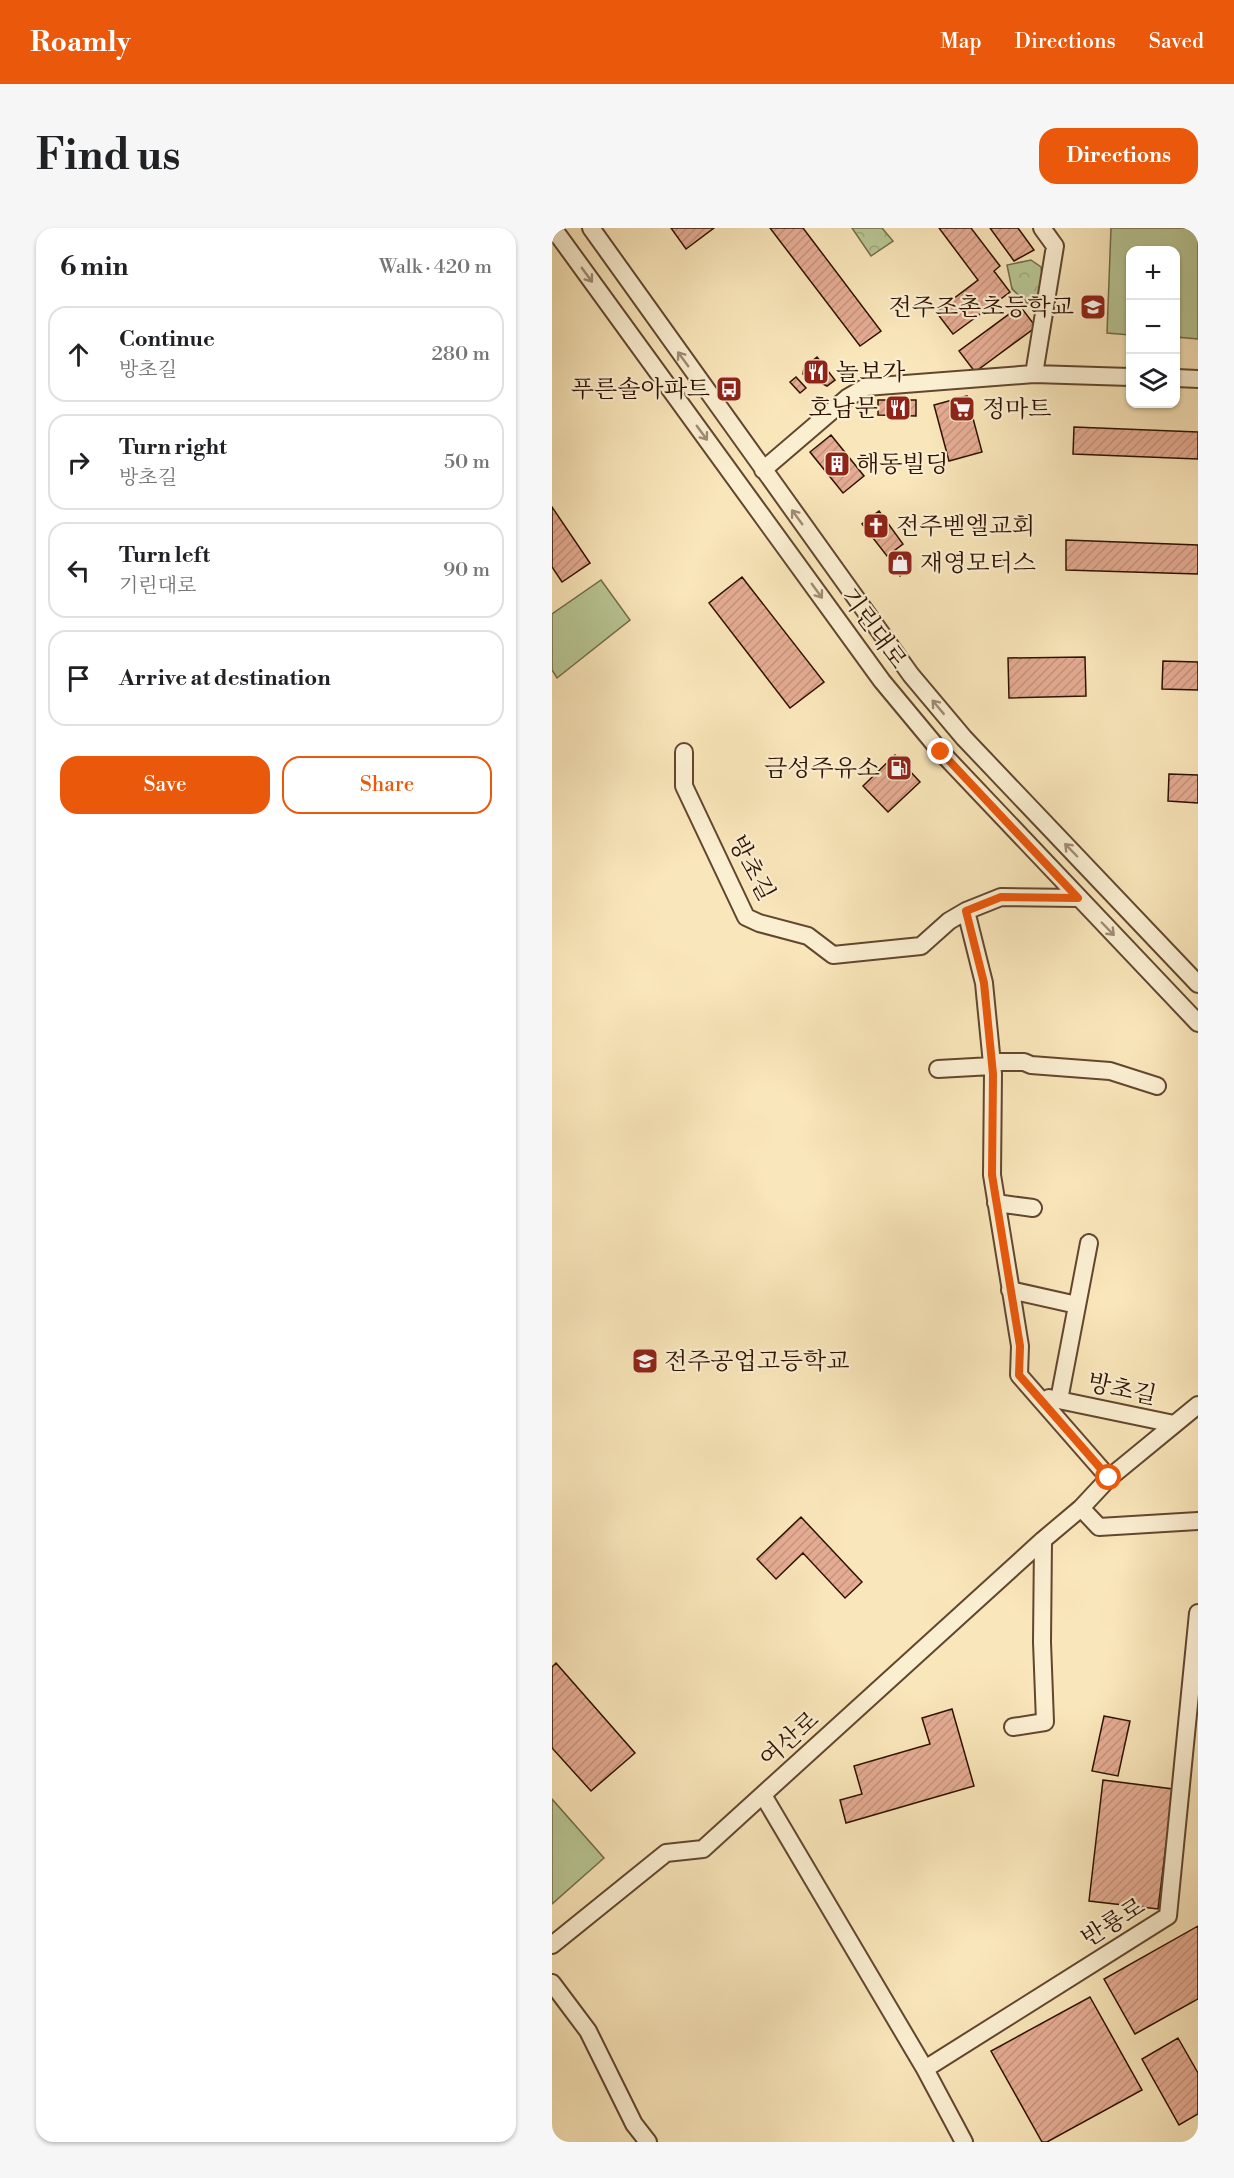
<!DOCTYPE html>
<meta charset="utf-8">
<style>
body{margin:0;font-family:"Libre Bodoni","Noto Serif KR",serif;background:#f6f6f6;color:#202124}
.controls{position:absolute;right:18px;top:18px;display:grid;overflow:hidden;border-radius:12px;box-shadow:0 2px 4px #0004}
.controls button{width:54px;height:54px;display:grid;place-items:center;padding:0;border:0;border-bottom:2px solid #e0e0e0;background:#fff;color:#202124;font:30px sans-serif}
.stop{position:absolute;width:18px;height:18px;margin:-14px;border:4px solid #ea580c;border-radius:50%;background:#fff}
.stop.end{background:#ea580c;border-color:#fff;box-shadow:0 2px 6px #0008}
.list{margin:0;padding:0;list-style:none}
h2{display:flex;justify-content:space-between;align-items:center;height:78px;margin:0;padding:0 24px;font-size:26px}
h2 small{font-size:20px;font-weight:400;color:#757577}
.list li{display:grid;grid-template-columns:39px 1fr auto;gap:18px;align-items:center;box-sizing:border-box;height:96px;margin:0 12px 12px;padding:0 12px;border:2px solid #e0e0e0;border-radius:18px}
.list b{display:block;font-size:22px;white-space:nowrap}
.list p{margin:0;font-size:20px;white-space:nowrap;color:#757577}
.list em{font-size:20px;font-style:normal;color:#757577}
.actions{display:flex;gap:12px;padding:18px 24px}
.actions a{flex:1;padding:14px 0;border:2px solid #ea580c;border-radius:18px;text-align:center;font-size:21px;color:#ea580c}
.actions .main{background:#ea580c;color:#fff}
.icon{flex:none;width:33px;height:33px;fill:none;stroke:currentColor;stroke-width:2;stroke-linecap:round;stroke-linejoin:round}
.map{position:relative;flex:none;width:646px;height:1914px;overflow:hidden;border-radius:18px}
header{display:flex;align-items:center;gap:36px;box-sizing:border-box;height:84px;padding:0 30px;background:#ea580c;color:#fff}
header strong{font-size:28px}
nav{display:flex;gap:33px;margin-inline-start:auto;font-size:21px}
.intro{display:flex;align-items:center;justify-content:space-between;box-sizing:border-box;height:144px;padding:0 36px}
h1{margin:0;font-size:42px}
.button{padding:15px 27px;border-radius:18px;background:#ea580c;color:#fff;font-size:21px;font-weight:700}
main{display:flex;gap:36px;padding:0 36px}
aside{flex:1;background:#fff;border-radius:18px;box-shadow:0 2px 4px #0004}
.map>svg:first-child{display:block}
.forest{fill:url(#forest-crowns);stroke:#746c4a;stroke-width:1.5}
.garden{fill:#b8c694;stroke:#746c4a;stroke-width:1.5}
.building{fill:url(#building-hatch);stroke:#2f1100;stroke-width:1.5}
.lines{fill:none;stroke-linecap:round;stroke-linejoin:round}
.minor-casing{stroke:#62462e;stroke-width:20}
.minor{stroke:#fbefd2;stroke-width:16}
.oneway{stroke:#9f8b74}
.route{stroke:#ea580c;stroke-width:8}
.labels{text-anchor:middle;stroke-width:4.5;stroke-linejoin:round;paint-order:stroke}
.poi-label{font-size:24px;fill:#2f1100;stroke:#fbefd2;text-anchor:start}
.street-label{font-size:24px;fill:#2f1100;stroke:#fbefd2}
</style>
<header>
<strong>Roamly</strong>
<nav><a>Map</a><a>Directions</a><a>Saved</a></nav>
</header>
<div class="intro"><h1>Find us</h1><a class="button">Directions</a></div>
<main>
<aside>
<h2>6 min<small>Walk · 420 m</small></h2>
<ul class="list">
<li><svg class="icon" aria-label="ahead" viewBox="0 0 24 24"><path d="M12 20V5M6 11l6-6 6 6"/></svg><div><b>Continue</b><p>방초길</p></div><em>280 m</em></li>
<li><svg class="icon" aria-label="right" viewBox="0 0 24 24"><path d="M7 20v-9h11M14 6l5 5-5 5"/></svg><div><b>Turn right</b><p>방초길</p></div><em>50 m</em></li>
<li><svg class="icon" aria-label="left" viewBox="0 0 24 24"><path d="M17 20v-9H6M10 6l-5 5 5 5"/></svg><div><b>Turn left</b><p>기린대로</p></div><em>90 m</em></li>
<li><svg class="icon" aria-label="arrive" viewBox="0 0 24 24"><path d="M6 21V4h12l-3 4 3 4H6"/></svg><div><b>Arrive at destination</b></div></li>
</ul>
<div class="actions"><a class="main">Save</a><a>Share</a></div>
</aside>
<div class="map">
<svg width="646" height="1914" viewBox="0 0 646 1914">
<defs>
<pattern id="forest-crowns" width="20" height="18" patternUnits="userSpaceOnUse" patternTransform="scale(1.5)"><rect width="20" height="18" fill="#b8c694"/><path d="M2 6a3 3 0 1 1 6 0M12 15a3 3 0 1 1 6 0" fill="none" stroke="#9ea97e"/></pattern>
<pattern id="building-hatch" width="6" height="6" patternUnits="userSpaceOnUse" patternTransform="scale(1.5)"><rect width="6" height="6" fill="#e5ac93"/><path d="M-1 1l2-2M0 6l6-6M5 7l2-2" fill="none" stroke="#c5937d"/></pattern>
</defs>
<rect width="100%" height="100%" fill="#f9e6ba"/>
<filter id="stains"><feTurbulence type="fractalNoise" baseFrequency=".00333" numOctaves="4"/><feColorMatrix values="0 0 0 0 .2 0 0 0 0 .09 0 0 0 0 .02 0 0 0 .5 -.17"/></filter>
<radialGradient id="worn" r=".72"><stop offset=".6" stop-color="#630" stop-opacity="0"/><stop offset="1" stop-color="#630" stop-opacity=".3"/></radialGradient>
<!-- forest -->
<path class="forest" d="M 300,0 L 330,0 L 341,13 L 319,28 Z
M 479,32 L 489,39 L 492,65 L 477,77 L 460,61 L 455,37 Z"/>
<!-- garden -->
<path class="garden" d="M 559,0 L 646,0 L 646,111 L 624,109 L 624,22 L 578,22 L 578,107 L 555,105 Z
M 49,352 L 78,392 L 5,450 L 0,442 L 0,386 Z
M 0,1571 L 52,1630 L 0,1676 Z"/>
<!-- building -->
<path class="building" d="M 119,0 L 162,0 L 134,21 Z
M 218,0 L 251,0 L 329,103 L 308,118 Z
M 387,0 L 419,0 L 448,38 L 442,43 L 458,64 L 401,106 L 384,84 L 426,52 Z
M 438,0 L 466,0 L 482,22 L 462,33 Z
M 468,78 L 484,99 L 423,144 L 407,123 Z
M 265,129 L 283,152 L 275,158 L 251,146 L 252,140 Z
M 244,149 L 254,160 L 248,165 L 238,154 Z
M 415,168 L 430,224 L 397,233 L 382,177 Z
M 326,172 L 364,172 L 364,188 L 326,187 Z
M 522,199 L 646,204 L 646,231 L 521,226 Z
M 279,207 L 312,248 L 291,265 L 258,224 Z
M 0,279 L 38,335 L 10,354 L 0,339 Z
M 327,283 L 351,316 L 335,328 L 310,296 Z
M 514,312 L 646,317 L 646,346 L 514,342 Z
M 349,326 L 359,340 L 348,348 L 338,334 Z
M 190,349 L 272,454 L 238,480 L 157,375 Z
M 533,429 L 534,468 L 457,470 L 456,430 Z
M 611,433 L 646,434 L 646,462 L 610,461 Z
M 343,527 L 368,554 L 336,584 L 311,558 Z
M 617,546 L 646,547 L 646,575 L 616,573 Z
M 249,1289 L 310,1354 L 293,1370 L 251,1325 L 224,1351 L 205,1331 Z
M 4,1435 L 83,1525 L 39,1563 L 0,1520 L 0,1439 Z
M 400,1481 L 422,1558 L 294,1595 L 288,1572 L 310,1566 L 302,1538 L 378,1516 L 370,1490 Z
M 552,1488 L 578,1493 L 566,1548 L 540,1543 Z
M 551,1552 L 621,1561 L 606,1681 L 537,1673 Z
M 646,1698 L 646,1771 L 583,1806 L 552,1751 Z
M 538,1769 L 590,1862 L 495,1914 L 490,1914 L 439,1823 Z
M 626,1810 L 646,1845 L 646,1886 L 627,1897 L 590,1831 Z"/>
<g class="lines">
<!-- minor casing -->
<g class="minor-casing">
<path id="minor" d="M 1,0 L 330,453 L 389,524 L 646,795
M 39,0 L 359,447 L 412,510 L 646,756
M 482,146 L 503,18 L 490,0
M 624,150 L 646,151
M 211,242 L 295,170 L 314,159 L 482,146 L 578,149
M 132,524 L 132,558 L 194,689 L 207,695 L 256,708 L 281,727 L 369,718 L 397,693 L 414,683
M 526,670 L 449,669 L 414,683 L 432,755 L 441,846 L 440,947 L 468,1118 L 467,1147 L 557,1250
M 440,834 L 472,834 L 479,837 L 558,843 L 605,858
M 386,841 L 440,838
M 444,975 L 481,980
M 458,1062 L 525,1077
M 497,1170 L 622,1196
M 507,1172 L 537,1015
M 529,1280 L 547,1299 L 646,1293
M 461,1499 L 493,1494 L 490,1414 L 491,1312
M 211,1567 L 373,1841
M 0,1717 L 114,1625 L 151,1621 L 491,1312 L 529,1280 L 557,1250 L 646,1177
M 0,1755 L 36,1803 L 82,1896 L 96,1914
M 412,1914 L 373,1841 L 616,1688 L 646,1385"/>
</g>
<!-- minor -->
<use href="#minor" class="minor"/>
</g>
<!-- one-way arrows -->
<defs><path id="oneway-shaft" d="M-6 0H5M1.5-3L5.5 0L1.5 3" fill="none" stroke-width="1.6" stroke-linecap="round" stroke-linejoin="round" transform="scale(1.5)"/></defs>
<g class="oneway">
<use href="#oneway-shaft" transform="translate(35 47) rotate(54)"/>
<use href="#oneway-shaft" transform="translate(131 131) rotate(-126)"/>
<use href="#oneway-shaft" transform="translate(150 205) rotate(54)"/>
<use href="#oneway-shaft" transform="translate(245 289) rotate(-126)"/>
<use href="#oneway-shaft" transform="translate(265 363) rotate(54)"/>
<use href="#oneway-shaft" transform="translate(386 479) rotate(-130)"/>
<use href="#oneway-shaft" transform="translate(519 622) rotate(-134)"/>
<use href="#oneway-shaft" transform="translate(556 701) rotate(46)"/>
</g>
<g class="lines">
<!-- route -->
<path class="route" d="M 389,524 L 526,670 L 449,669 L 414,683 L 432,755 L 441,846 L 440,947 L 468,1118 L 467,1147 L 557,1250"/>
</g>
<!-- icons -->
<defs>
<g id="school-square" transform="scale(1.35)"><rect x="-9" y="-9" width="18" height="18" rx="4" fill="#8f2418" stroke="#fbefd2"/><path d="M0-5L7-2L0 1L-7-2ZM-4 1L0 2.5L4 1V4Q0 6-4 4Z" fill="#fff"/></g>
<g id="restaurant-square" transform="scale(1.35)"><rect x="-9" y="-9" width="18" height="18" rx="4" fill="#8f2418" stroke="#fbefd2"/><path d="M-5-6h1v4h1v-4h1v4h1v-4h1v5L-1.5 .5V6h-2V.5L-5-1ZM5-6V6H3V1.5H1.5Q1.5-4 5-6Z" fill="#fff"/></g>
<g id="bus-square" transform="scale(1.35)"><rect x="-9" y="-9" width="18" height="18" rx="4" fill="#8f2418" stroke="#fbefd2"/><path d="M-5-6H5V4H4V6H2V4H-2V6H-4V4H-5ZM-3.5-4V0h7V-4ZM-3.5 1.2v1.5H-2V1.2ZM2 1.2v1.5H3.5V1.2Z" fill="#fff"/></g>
<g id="supermarket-square" transform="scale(1.35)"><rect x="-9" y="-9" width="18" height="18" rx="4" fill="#8f2418" stroke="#fbefd2"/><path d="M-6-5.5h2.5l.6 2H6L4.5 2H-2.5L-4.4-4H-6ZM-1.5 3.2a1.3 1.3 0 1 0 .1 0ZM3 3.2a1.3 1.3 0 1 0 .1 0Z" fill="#fff"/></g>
<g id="building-square" transform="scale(1.35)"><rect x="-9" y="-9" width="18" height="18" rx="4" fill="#8f2418" stroke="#fbefd2"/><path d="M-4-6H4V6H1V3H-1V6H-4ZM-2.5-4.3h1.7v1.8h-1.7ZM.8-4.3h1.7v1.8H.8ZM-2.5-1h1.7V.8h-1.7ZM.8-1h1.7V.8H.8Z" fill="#fff"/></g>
<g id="church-square" transform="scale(1.35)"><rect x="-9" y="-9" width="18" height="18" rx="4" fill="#8f2418" stroke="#fbefd2"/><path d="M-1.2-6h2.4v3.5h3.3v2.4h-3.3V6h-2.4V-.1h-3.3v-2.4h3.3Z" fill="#fff"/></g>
<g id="shop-square" transform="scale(1.35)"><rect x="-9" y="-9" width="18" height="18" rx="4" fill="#8f2418" stroke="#fbefd2"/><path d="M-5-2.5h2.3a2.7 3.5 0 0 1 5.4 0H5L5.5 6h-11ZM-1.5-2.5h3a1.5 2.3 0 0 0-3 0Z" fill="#fff"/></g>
<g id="fuel-square" transform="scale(1.35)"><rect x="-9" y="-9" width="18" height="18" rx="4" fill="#8f2418" stroke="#fbefd2"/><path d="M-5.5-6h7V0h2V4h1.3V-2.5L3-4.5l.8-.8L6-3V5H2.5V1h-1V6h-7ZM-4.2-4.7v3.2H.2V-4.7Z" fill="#fff"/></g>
</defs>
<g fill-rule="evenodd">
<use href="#school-square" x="541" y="79"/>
<use href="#restaurant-square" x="264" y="144"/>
<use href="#bus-square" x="177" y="161"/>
<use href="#restaurant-square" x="346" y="180"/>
<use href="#supermarket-square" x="410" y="181"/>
<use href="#building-square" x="285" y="236"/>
<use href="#church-square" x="324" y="298"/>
<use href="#shop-square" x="348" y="335"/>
<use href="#fuel-square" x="347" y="540"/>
<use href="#school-square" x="93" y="1133"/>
</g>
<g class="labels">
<!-- poi labels -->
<g class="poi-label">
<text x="522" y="87" text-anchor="end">전주조촌초등학교</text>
<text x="284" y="152">놀보가</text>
<text x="158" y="169" text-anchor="end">푸른솔아파트</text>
<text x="326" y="188" text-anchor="end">호남문</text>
<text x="430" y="189">정마트</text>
<text x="304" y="244">해동빌딩</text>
<text x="344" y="306">전주벧엘교회</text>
<text x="368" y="343">재영모터스</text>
<text x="328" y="548" text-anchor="end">금성주유소</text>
<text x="112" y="1141">전주공업고등학교</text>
</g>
<!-- street labels -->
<g class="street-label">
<text transform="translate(322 400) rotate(54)" y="8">기린대로</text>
<text transform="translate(200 640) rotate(62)" y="8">방초길</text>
<text transform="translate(570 1161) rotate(12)" y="8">방초길</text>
<text transform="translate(237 1511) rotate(-42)" y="8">여산로</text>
<text transform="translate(561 1694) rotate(-32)" y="8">반룡로</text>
</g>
</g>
<rect width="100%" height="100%" filter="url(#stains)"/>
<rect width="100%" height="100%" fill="url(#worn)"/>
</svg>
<div class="controls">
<button>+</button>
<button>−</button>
<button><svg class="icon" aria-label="layers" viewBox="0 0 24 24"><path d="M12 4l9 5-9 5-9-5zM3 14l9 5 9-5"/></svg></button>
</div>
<div class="stop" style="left:557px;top:1250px"></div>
<div class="stop end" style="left:389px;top:524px"></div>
</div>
</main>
